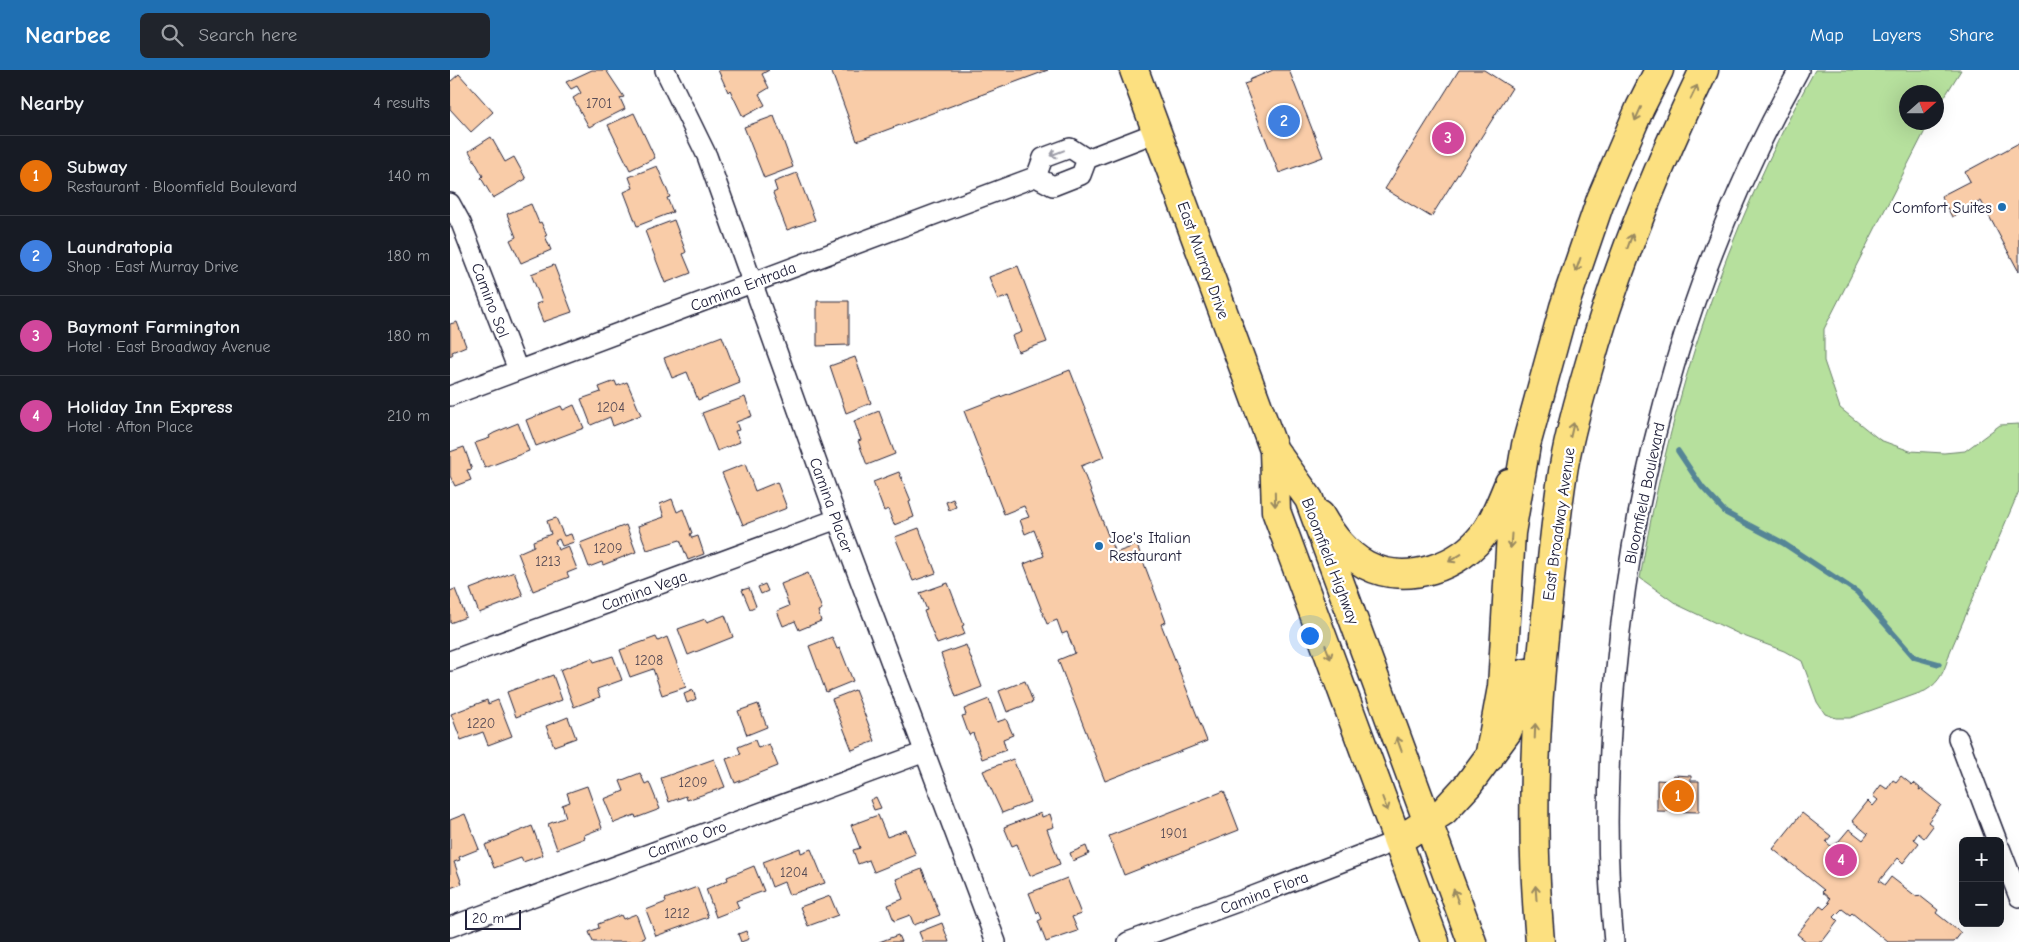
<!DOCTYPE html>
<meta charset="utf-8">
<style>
body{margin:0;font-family:"Comic Neue",sans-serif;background:#20242c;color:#f1f3f6}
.controls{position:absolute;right:15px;bottom:15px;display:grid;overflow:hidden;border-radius:8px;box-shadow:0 5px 20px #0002}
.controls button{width:45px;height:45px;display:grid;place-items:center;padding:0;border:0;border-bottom:1px solid #363941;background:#171b24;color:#f1f3f6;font:25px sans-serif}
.compass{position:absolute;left:1449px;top:15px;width:45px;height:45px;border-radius:50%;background:#171b24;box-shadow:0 5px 20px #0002;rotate:69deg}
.scale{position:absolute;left:15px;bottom:12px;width:56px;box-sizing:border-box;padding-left:5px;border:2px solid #22223b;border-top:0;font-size:14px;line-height:18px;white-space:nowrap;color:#22223b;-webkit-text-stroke:4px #fff;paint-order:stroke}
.you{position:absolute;left:859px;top:565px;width:18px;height:18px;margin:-12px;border:4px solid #fff;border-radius:50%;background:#1a73e8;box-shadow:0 0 0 8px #1a73e833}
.badge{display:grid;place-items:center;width:32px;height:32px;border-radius:50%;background:#1f6fb2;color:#fff;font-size:16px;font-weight:700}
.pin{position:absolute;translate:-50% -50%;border:2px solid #fff;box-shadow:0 1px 5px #0006}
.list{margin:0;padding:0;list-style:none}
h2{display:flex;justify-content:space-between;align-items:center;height:65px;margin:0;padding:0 20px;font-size:21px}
h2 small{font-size:16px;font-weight:400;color:#9ea1a6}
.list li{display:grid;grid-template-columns:32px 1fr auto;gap:15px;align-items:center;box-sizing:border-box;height:80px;padding:0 20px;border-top:1px solid #363941}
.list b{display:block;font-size:19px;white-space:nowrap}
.list p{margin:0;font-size:16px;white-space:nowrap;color:#9ea1a6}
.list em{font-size:16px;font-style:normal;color:#9ea1a6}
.icon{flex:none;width:28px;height:28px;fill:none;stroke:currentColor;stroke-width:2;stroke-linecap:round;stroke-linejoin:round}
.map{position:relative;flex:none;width:1569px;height:872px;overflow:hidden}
header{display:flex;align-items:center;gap:30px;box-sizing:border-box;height:70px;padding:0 25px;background:#1f6fb2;color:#fff}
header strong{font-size:24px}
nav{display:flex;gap:28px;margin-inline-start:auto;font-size:18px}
.search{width:350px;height:45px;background:#20242c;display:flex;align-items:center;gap:12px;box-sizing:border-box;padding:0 18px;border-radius:8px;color:#9ea1a6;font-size:19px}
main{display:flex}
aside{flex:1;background:#171b24}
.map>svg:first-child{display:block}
.green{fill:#b6e09d;stroke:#6c816c}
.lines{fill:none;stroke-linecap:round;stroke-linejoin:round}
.stream{stroke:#558596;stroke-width:5.5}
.building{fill:#f9cca8;stroke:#22223b}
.street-casing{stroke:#22223b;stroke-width:22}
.primary-casing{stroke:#22223b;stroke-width:31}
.highway-casing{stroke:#22223b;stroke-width:31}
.street{stroke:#fff;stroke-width:19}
.primary{stroke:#fce080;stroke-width:28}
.highway{stroke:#fce080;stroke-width:28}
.oneway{stroke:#9a8a61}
.oneway2{stroke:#9c9ca7}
.poi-dot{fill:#1f6fb2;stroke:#fff;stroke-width:2}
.labels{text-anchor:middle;stroke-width:4.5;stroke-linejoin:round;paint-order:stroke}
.number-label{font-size:14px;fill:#584c56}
.poi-label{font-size:16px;fill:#22223b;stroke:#fff;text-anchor:end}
.street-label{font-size:16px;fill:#22223b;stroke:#fff}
</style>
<header>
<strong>Nearbee</strong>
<div class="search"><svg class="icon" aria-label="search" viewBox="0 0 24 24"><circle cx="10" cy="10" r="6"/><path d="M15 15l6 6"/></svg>Search here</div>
<nav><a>Map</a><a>Layers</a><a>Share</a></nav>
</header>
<main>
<aside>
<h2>Nearby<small>4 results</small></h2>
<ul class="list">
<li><span class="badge" style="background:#e8710a">1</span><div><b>Subway</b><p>Restaurant · Bloomfield Boulevard</p></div><em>140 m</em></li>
<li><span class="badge" style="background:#3f7fe0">2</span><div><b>Laundratopia</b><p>Shop · East Murray Drive</p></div><em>180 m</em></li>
<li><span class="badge" style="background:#d1479c">3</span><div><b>Baymont Farmington</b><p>Hotel · East Broadway Avenue</p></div><em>180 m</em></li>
<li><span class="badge" style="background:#d1479c">4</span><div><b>Holiday Inn Express</b><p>Hotel · Afton Place</p></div><em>210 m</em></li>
</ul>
</aside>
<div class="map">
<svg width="1569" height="872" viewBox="0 0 1569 872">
<rect width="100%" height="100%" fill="#fff"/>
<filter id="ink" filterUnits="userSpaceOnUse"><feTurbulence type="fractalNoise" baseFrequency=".02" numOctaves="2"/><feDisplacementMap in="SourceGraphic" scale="10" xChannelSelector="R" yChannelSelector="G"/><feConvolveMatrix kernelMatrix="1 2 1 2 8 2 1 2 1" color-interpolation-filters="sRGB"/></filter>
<g filter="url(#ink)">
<!-- green -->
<path class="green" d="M 1365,0 L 1511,0 L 1487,39 L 1486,22 L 1456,22 L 1456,52 L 1479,53 L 1374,259 L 1374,291 L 1390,338 L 1430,370 L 1460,381 L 1494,383 L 1515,381 L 1550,355 L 1569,354 L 1569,421 L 1500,582 C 1495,599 1491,612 1475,621 L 1400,648 L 1386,648 L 1375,644 L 1367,632 L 1352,591 L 1334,581 L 1291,565 L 1228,535 L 1190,508 C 1221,326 1275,162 1365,0 Z"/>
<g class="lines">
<!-- stream -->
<path class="stream" d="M 1228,381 L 1252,417 L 1276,443 L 1333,473 L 1407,522 L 1464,587 L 1489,594"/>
</g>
<!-- building -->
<path class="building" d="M 142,0 L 156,0 L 174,27 L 170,28 L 175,39 L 139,57 L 123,28 L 131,23 L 127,16 L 121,19 L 116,12 Z
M 268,0 L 319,0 L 312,4 L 319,18 L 309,24 L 315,35 L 293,47 L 280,20 L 278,22 Z
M 381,0 L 598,0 L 407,71 Z
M 823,0 L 839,0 L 873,87 L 829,103 L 794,14 L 800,12 L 799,10 Z
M 1009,0 L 1034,0 L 1062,18 L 981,147 L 935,119 Z
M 9,4 L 43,42 L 21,62 L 0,39 L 0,12 Z
M 184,43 L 205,88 L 180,100 L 158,55 Z
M 324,46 L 343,97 L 314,108 L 294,57 Z
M 41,67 L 55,92 L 64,87 L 76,109 L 43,128 L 31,108 L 33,106 L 19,81 Z
M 1569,73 L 1569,202 L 1531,131 L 1502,147 L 1491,126 L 1520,111 L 1515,102 Z
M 207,96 L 220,127 L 217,128 L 223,142 L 187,156 L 174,122 L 183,118 L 179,107 Z
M 347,103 L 365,150 L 337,160 L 323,123 L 327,121 L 324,112 Z
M 81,134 L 89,153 L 91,152 L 97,165 L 95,166 L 101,180 L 71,193 L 60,170 L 66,167 L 57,144 Z
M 224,150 L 236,182 L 233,184 L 241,203 L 215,213 L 195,161 Z
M 104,195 L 122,242 L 93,252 L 86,234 L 92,232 L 81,204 Z
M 568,196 L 597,272 L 568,282 L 562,266 L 572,262 L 559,226 L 548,230 L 539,207 Z
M 367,231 L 399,231 L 399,275 L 367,276 Z
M 7,252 L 16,276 L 2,282 L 3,284 L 0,286 L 0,254 Z
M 272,266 L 290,313 L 248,330 L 237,302 L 222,308 L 214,288 Z
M 405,287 L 421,333 L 396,343 L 380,296 Z
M 620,300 L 654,387 L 631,396 L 665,483 L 687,475 L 716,552 L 711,554 L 757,671 L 655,711 L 608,590 L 625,583 L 617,562 L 612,564 L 607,550 L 597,554 L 574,494 L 594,486 L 584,460 L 575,464 L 570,450 L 579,447 L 574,436 L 554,444 L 514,341 Z
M 165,311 L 167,316 L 177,312 L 191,345 L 163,356 L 160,347 L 141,355 L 131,329 L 151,322 L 149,317 Z
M 295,327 L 302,346 L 286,352 L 289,360 L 285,361 L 290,372 L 267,381 L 252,343 Z
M 124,335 L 134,358 L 86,376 L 76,350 L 111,336 L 113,340 Z
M 429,341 L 445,384 L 417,395 L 408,371 L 411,370 L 404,351 Z
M 68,353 L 79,381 L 35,398 L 25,373 L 40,368 L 39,366 L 44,363 Z
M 14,377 L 22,399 L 17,400 L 21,410 L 5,416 L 0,406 L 0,382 Z
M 295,394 L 305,421 L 327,412 L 337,438 L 293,455 L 272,403 Z
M 449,402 L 461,431 L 459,432 L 464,447 L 444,455 L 438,439 L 434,441 L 423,412 Z
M 222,429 L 227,442 L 233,439 L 242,463 L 240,464 L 242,468 L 248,466 L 254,484 L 238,490 L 230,470 L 197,480 L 188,456 L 214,447 L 210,434 Z
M 503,429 L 506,437 L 499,440 L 496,432 Z
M 106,448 L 114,466 L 121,464 L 124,472 L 112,476 L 109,469 L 105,471 L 108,480 L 118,476 L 127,499 L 117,503 L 119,507 L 83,521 L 68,483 L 84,476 L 83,471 L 101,464 L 97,451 Z
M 176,455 L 186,482 L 153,495 L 152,492 L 139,497 L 130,473 Z
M 469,458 L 486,503 L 463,511 L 445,467 Z
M 64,502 L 73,526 L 29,543 L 20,519 Z
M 358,503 L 372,539 L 368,541 L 371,551 L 349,560 L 345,551 L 333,556 L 327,541 L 339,536 L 331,514 Z
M 498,513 L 514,555 L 512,556 L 515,564 L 487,574 L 474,541 L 477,540 L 470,523 Z
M 315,514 L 318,521 L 311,524 L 308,517 Z
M 299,518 L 306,536 L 300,539 L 292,520 Z
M 5,519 L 16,547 L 0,553 L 0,521 Z
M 275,545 L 283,567 L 238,585 L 228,559 L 255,549 L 257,552 Z
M 206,567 L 208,571 L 217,567 L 236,617 L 212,625 L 203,599 L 180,607 L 170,580 Z
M 382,567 L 387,579 L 390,578 L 403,611 L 376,622 L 359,576 Z
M 516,575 L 532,617 L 506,627 L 491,584 Z
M 163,586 L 172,610 L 147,619 L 150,627 L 124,637 L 110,600 L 142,588 L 144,592 Z
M 103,605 L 112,630 L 66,647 L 57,622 Z
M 575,611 L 583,632 L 557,642 L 549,621 Z
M 243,620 L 246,629 L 237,633 L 234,624 Z
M 405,620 L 425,671 L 402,680 L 382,629 Z
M 539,629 L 547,652 L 556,649 L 563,665 L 553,669 L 556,680 L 532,689 L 523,663 L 519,665 L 512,646 L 516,645 L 514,639 Z
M 37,630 L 38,634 L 48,630 L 62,666 L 38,675 L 33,662 L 11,670 L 1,644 Z
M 308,634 L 317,657 L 297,665 L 288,641 Z
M 118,647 L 126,668 L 104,676 L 96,656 Z
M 305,670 L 308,678 L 319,674 L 328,696 L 285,713 L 276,689 L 291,684 L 288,677 Z
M 264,689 L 275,717 L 237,730 L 236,726 L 219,732 L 211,708 Z
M 563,689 L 580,732 L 552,743 L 533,701 Z
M 190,703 L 195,714 L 199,712 L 210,739 L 186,748 L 185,745 L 164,753 L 154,729 L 174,721 L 170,711 Z
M 1223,705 L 1241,706 L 1241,711 L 1249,711 L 1249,742 L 1207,741 L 1207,710 L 1222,711 Z
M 1451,706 L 1462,715 L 1464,713 L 1470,718 L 1469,720 L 1471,719 L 1491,735 L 1478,752 L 1483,756 L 1474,768 L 1468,763 L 1464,769 L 1469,773 L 1453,793 L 1448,788 L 1429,811 L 1435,815 L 1441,807 L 1467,827 L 1469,825 L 1488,840 L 1486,843 L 1511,863 L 1504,872 L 1438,872 L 1402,843 L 1400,845 L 1392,839 L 1384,847 L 1388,851 L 1372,872 L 1357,872 L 1347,864 L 1370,836 L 1374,839 L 1380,833 L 1378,832 L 1380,829 L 1372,822 L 1374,820 L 1323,779 L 1352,743 L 1381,766 L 1376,772 L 1383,778 L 1399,759 L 1413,770 L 1418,764 L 1402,751 L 1418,731 L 1423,736 L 1428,730 L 1423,726 L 1431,715 L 1437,719 L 1443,710 L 1446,712 Z
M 137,716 L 152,758 L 134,765 L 135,768 L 107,779 L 98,754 L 116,747 L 112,735 L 120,732 L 117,723 Z
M 774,721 L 789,760 L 674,805 L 659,766 Z
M 426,727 L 431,738 L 424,740 L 420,730 Z
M 591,743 L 592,747 L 600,744 L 604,757 L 597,759 L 610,794 L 580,806 L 567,774 L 562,776 L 554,757 Z
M 15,744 L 29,779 L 9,787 L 10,790 L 4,792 L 12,814 L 0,818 L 0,750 Z
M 428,745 L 437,767 L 456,760 L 466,785 L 424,802 L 419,790 L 408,794 L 403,780 L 410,778 L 401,755 Z
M 82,756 L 93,785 L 73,792 L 71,788 L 44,798 L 35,775 Z
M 636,776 L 639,784 L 623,791 L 620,783 Z
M 350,778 L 351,783 L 361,779 L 375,813 L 339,825 L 334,812 L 322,817 L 313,792 Z
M 304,796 L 314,821 L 286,831 L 289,838 L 266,847 L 256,819 L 278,810 L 277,807 Z
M 472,799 L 490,845 L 464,855 L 460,845 L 444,851 L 438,835 L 453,829 L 446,809 Z
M 617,808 L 631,844 L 622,847 L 628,861 L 596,872 L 588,851 L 592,849 L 589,841 L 587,843 L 579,823 Z
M 247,817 L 258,847 L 206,866 L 196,840 L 216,832 L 215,829 Z
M 380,826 L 388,845 L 358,856 L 350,837 Z
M 186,844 L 195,868 L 185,872 L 143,872 L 139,862 L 149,858 L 148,854 L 171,845 L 173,849 Z
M 492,853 L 499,872 L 473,872 L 469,862 Z
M 296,861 L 299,869 L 291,872 L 288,864 Z
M 448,865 L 451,872 L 429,872 Z"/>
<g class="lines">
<!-- street casing -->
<g class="street-casing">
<path id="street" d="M 215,0 L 257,86 L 387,449 L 546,872
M 586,107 L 593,88 L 620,78 L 637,89
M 0,133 L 11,153 L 68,300
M 0,326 L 582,108 L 586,107 L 603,116 L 631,105 L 637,89 L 707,62
M 0,591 L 387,449
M 1508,668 L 1547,771
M 1550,778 L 1569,827
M 0,857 L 475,682
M 678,872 L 798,828 L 949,770
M 1164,872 C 1155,785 1157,696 1165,609 C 1184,395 1244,187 1349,0"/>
</g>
<!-- primary casing -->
<g class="primary-casing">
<path id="primary" d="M 870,445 C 882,466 895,483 916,495 C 956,516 1011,497 1036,461 C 1046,447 1052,429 1059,413
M 1039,688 L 1052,617 L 1061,463 L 1076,375 L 1114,237 L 1151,129 L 1190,38 L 1209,0
M 949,770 L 994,741 L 1018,715 L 1057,662 L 1071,628 L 1076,603
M 1090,872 C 1080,761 1084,658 1096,547 C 1101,501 1105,454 1112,408 C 1117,373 1127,337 1137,303 C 1166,198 1207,98 1254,0"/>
</g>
<!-- highway casing -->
<g class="highway-casing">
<path id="highway" d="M 684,0 L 824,380 L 859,429 L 1022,872
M 824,380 L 826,441 L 985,872"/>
</g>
<!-- street -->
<use href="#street" class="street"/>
<!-- primary -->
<use href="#primary" class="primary"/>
<!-- highway -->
<use href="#highway" class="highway"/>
</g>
<!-- one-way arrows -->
<defs><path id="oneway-shaft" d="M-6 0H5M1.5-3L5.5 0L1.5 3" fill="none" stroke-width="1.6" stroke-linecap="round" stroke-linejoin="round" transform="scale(1.25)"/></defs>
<g class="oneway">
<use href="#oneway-shaft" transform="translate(1244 22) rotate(-64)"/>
<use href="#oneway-shaft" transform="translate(1188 44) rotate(114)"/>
<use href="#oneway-shaft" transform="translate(1180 171) rotate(-70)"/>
<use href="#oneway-shaft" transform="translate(1128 195) rotate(109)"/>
<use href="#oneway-shaft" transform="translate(1122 360) rotate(-77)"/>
<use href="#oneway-shaft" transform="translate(825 429) rotate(89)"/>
<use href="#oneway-shaft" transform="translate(1061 471) rotate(94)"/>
<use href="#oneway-shaft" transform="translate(1005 488) rotate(149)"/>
<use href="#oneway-shaft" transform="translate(878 582) rotate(69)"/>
<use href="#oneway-shaft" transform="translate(1085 661) rotate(-88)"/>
<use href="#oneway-shaft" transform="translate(949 674) rotate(-110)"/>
<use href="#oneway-shaft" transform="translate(935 734) rotate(69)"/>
<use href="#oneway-shaft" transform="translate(1086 823) rotate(-94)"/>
<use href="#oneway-shaft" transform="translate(1006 826) rotate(-110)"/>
</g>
<use class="oneway2" href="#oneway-shaft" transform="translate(607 83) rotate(159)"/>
</g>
<!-- markers -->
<g class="poi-dot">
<circle cx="1552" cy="137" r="5"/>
<circle cx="649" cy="476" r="5"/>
</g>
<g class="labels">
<!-- number labels -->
<g class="number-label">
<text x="149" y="38">1701</text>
<text x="161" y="342">1204</text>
<text x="158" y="483">1209</text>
<text x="98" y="496">1213</text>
<text x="199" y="595">1208</text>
<text x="31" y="658">1220</text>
<text x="243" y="717">1209</text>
<text x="724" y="768">1901</text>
<text x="344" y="807">1204</text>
<text x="227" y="848">1212</text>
</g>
<!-- poi labels -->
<g class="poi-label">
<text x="1542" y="143">Comfort Suites</text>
<text x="659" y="473" text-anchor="start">Joe's Italian<tspan x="659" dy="18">Restaurant</tspan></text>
</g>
<!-- street labels -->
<g class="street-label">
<text transform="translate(754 190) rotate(70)" y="6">East Murray Drive</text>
<text transform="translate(293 216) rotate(-21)" y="6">Camina Entrada</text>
<text transform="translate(41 230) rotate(69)" y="6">Camino Sol</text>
<text transform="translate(1194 423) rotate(-78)" y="6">Bloomfield Boulevard</text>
<text transform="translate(382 435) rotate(70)" y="6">Camina Placer</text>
<text transform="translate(1108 454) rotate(-82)" y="6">East Broadway Avenue</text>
<text transform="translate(881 491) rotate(69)" y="6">Bloomfield Highway</text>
<text transform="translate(194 520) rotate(-20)" y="6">Camina Vega</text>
<text transform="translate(237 769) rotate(-20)" y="6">Camino Oro</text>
<text transform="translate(814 822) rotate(-21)" y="6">Camina Flora</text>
</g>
</g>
</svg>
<div class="controls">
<button>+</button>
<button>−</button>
</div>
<svg class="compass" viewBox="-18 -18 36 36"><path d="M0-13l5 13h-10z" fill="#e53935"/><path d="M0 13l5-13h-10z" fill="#9ea1a6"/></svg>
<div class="scale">20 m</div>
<div class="you"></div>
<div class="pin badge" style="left:1228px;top:726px;background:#e8710a">1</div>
<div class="pin badge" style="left:834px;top:51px;background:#3f7fe0">2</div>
<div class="pin badge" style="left:998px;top:68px;background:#d1479c">3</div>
<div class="pin badge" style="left:1391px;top:790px;background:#d1479c">4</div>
</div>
</main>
